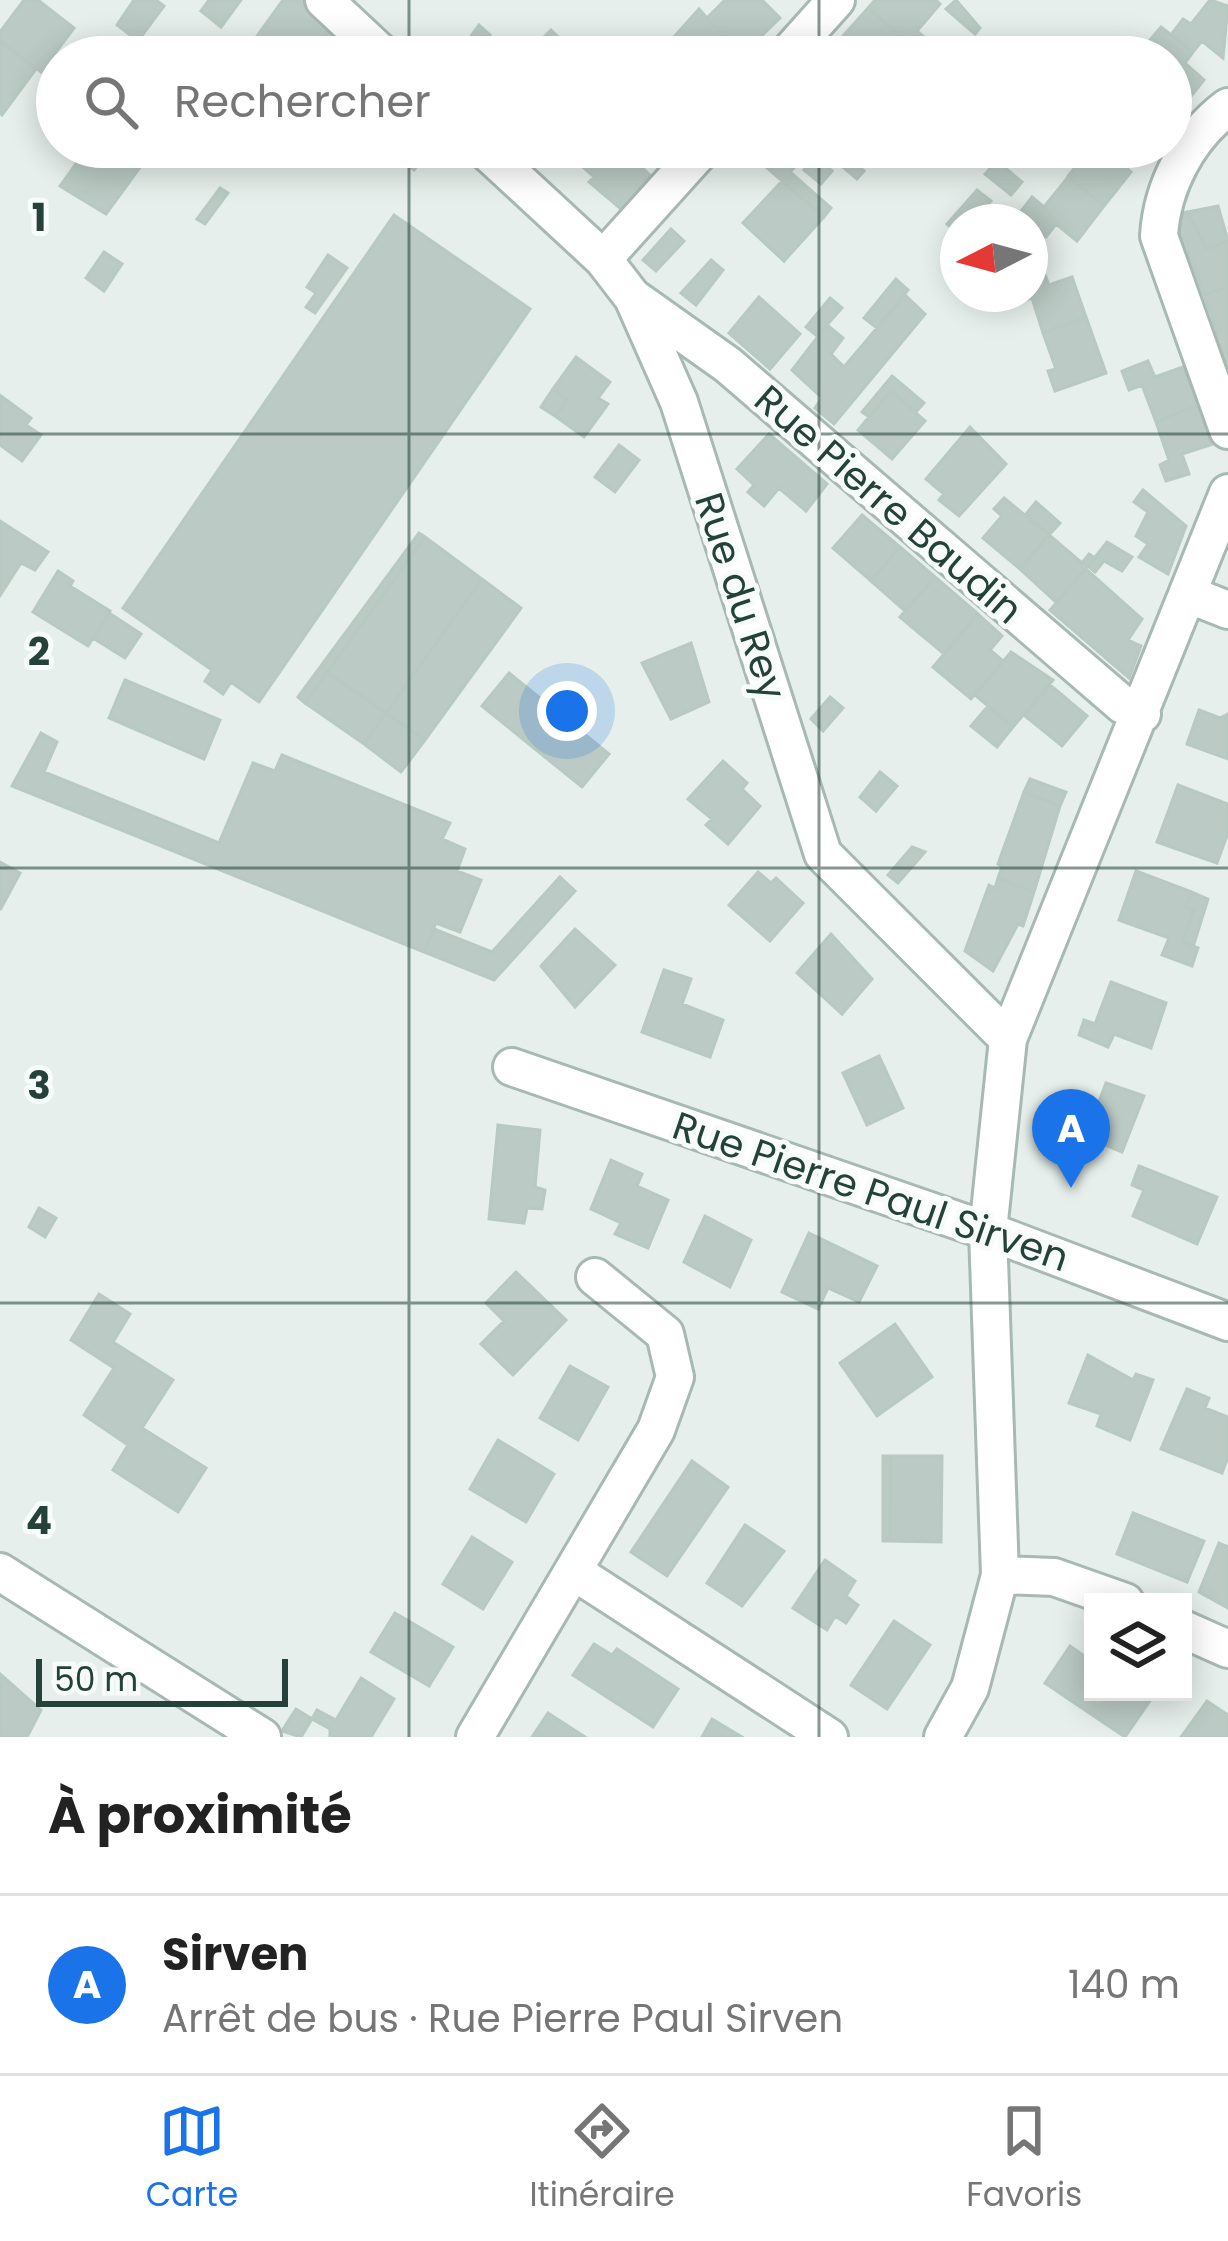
<!DOCTYPE html>
<html lang="fr">
<meta charset="utf-8">
<style>
body{margin:0;font-family:Poppins,sans-serif;background:#f2f2f2;color:#222}
.controls{position:absolute;right:36px;bottom:36px;display:grid;overflow:hidden;border-radius:0px;box-shadow:0 6px 30px #0003}
.controls button{width:108px;height:108px;display:grid;place-items:center;padding:0;border:0;border-bottom:3px solid #e0e0e0;background:#fff;color:#222;font:60px sans-serif}
.compass{position:absolute;left:940px;top:204px;width:108px;height:108px;border-radius:50%;background:#fff;box-shadow:0 6px 30px #0003;rotate:264deg}
.scale{position:absolute;left:36px;bottom:30px;width:252px;box-sizing:border-box;padding-left:12px;border:6px solid #24423a;border-top:0;font-size:33px;line-height:42px;white-space:nowrap;color:#24423a;-webkit-text-stroke:9px #f7fbf9;paint-order:stroke}
.you{position:absolute;left:567px;top:711px;width:42px;height:42px;margin:-30px;border:9px solid #fff;border-radius:50%;background:#1a73e8;box-shadow:0 0 0 18px #1a73e833}
.badge{display:grid;place-items:center;width:78px;height:78px;border-radius:50%;background:#1a73e8;color:#fff;font-size:39px;font-weight:700}
.pin{position:absolute;translate:-50% -99px;filter:drop-shadow(0 3px 6px #0008)}
.pin::after{content:'';position:absolute;top:63px;width:42px;height:36px;background:inherit;clip-path:polygon(0 0,100% 0,50% 100%)}
.list{margin:0;padding:0;list-style:none}
h2{display:flex;justify-content:space-between;align-items:center;height:156px;margin:0;padding:0 48px;font-size:51px}
h2 small{font-size:39px;font-weight:400;color:#767676}
.list li{display:grid;grid-template-columns:78px 1fr auto;gap:36px;align-items:center;box-sizing:border-box;height:180px;padding:0 48px;border-top:3px solid #e0e0e0}
.list b{display:block;font-size:45px;white-space:nowrap}
.list p{margin:0;font-size:39px;white-space:nowrap;color:#767676}
.list em{font-size:39px;font-style:normal;color:#767676}
.icon{flex:none;width:66px;height:66px;fill:none;stroke:currentColor;stroke-width:2;stroke-linecap:round;stroke-linejoin:round}
.map{position:relative;flex:none;width:1228px;height:1737px;overflow:hidden}
.search{position:absolute;background:#fff;box-shadow:0 6px 30px #0003;left:36px;right:36px;top:36px;height:132px;display:flex;align-items:center;gap:30px;box-sizing:border-box;padding:0 42px;border-radius:66px;color:#767676;font-size:45px}
.sheet{height:336px;background:#fff}
nav{display:flex;justify-content:space-around;align-items:center;box-sizing:border-box;height:168px;border-top:3px solid #e0e0e0;background:#fff;font-size:33px;color:#767676}
nav a{display:grid;justify-items:center;gap:6px}
nav .on{color:#1a73e8}
.map>svg:first-child{display:block}
.building{fill:#bbcac4;stroke:#b8c9c2;stroke-width:3}
.lines{fill:none;stroke-linecap:round;stroke-linejoin:round}
.minor-casing{stroke:#a8b8b2;stroke-width:42}
.minor{stroke:#fff;stroke-width:36}
.grid{fill:none;stroke:#24423a;stroke-width:3;stroke-opacity:0.55}
.labels{text-anchor:middle;stroke-width:10;stroke-linejoin:round;paint-order:stroke}
.street-label{font-size:39px;fill:#24423a;stroke:#f7fbf9}
.grid-label{font-size:39px;text-anchor:middle;font-weight:bold;fill:#24423a;stroke:#f7fbf9;stroke-width:10;stroke-linejoin:round;paint-order:stroke}
</style>
<div class="map">
<svg width="1228" height="1737" viewBox="0 0 1228 1737">
<rect width="100%" height="100%" fill="#e6efeb"/>
<!-- building -->
<path class="building" d="M 24,0 L 38,0 L 74,28 L 41,72 L 0,41 L 0,32 Z
M 134,0 L 156,0 L 164,6 L 138,41 L 117,25 Z
M 209,0 L 241,0 L 221,27 L 201,11 Z
M 283,0 L 306,0 L 332,25 L 309,57 L 295,57 L 271,37 L 257,57 L 242,57 Z
M 725,0 L 762,0 L 780,18 L 743,54 L 707,18 Z
M 875,0 L 936,0 L 940,4 L 917,31 L 947,57 L 925,57 L 868,8 Z
M 956,0 L 980,28 L 975,34 L 946,9 Z
M 1210,0 L 1228,6 L 1223,58 L 1202,41 L 1193,52 L 1171,35 L 1183,19 L 1191,24 Z
M 868,8 L 909,43 L 896,57 L 847,57 L 834,46 Z
M 699,9 L 707,18 L 746,57 L 656,57 Z
M 332,25 L 365,57 L 309,57 Z
M 479,25 L 490,35 L 471,57 L 461,50 Z
M 1161,27 L 1193,52 L 1185,63 L 1204,80 L 1176,115 L 1171,110 L 1171,57 L 1163,57 L 1150,40 Z
M 551,30 L 579,57 L 526,55 Z
M 0,41 L 36,69 L 2,115 L 0,113 Z
M 88,147 L 117,147 L 141,166 L 106,214 L 60,186 Z
M 399,147 L 430,147 L 414,170 L 395,153 Z
M 587,147 L 620,147 L 651,176 L 622,210 L 589,182 L 594,177 L 584,168 L 596,156 Z
M 743,147 L 813,147 L 790,172 L 831,208 L 824,217 Z
M 819,147 L 836,147 L 864,171 L 857,179 Z
M 1092,147 L 1118,147 L 1111,155 L 1131,172 L 1104,206 L 1068,176 Z
M 816,157 L 832,171 L 821,184 L 804,170 Z
M 997,161 L 1022,182 L 1011,195 L 985,174 Z
M 1068,177 L 1104,206 L 1077,241 L 1056,224 L 1046,237 L 1018,215 L 1032,197 L 1044,207 Z
M 782,181 L 824,217 L 784,261 L 743,223 Z
M 220,188 L 228,193 L 205,224 L 197,219 Z
M 977,190 L 991,201 L 972,222 L 958,222 L 958,233 L 947,224 Z
M 1218,206 L 1228,241 L 1207,249 L 1187,212 Z
M 1187,212 L 1207,249 L 1228,241 L 1228,287 L 1204,295 L 1191,260 L 1182,263 L 1172,218 Z
M 394,215 L 530,309 L 259,702 L 231,682 L 223,694 L 205,681 L 212,670 L 123,608 Z
M 671,229 L 684,241 L 656,271 L 643,260 Z
M 104,252 L 122,264 L 104,291 L 86,278 Z
M 328,255 L 347,268 L 315,313 L 306,307 L 316,293 L 307,287 Z
M 1038,257 L 1049,285 L 1072,277 L 1086,317 L 1043,333 L 1032,298 L 1012,304 L 1009,294 L 1030,294 L 1030,260 Z
M 711,260 L 723,270 L 696,305 L 681,293 Z
M 896,279 L 908,290 L 877,328 L 864,318 Z
M 1228,287 L 1228,369 L 1221,371 L 1209,336 L 1217,332 L 1204,295 Z
M 905,295 L 925,314 L 834,424 L 815,408 L 822,398 L 792,370 L 827,325 L 843,338 L 831,354 L 844,367 Z
M 759,297 L 800,334 L 770,369 L 729,333 Z
M 830,298 L 842,308 L 817,336 L 806,327 Z
M 1086,317 L 1106,373 L 1055,391 L 1048,371 L 1056,369 L 1043,333 Z
M 576,357 L 610,382 L 598,398 L 608,404 L 584,437 L 555,416 L 568,400 L 553,389 Z
M 1148,361 L 1155,377 L 1183,367 L 1198,405 L 1156,422 L 1142,385 L 1129,390 L 1122,371 Z
M 892,376 L 924,403 L 916,412 L 891,391 L 869,417 L 862,412 Z
M 553,389 L 568,400 L 555,416 L 541,407 Z
M 891,391 L 925,421 L 892,459 L 858,430 Z
M 1,396 L 31,418 L 26,425 L 41,435 L 22,461 L 0,445 Z
M 1198,405 L 1213,444 L 1182,454 L 1189,474 L 1166,481 L 1160,465 L 1169,460 L 1156,422 Z
M 970,427 L 1006,464 L 959,516 L 939,500 L 944,494 L 926,479 Z
M 769,434 L 827,484 L 806,511 L 779,488 L 764,506 L 748,492 L 754,485 L 737,469 Z
M 619,445 L 639,460 L 615,492 L 595,477 Z
M 1143,490 L 1186,526 L 1168,574 L 1139,557 L 1148,544 L 1136,536 L 1148,512 L 1134,502 Z
M 1004,498 L 1049,535 L 1020,569 L 983,538 L 1002,516 L 994,509 Z
M 1036,502 L 1060,523 L 1049,535 L 1026,514 Z
M 862,515 L 900,547 L 871,581 L 833,548 Z
M 0,521 L 48,552 L 35,570 L 21,563 L 1,594 Z
M 419,533 L 425,537 L 305,703 L 298,697 Z
M 1049,535 L 1082,563 L 1089,554 L 1095,558 L 1056,602 L 1020,569 Z
M 425,537 L 482,579 L 386,713 L 327,672 Z
M 1107,542 L 1132,557 L 1122,571 L 1104,561 L 1095,572 L 1088,566 Z
M 900,547 L 935,577 L 905,611 L 871,581 Z
M 1086,569 L 1142,619 L 1128,640 L 1141,646 L 1129,678 L 1050,610 Z
M 58,571 L 73,581 L 70,586 L 110,611 L 88,646 L 33,612 Z
M 935,577 L 978,614 L 944,654 L 900,617 Z
M 482,579 L 521,608 L 425,740 L 386,713 Z
M 109,613 L 141,634 L 125,658 L 93,638 Z
M 978,614 L 1002,636 L 990,650 L 1003,661 L 971,699 L 933,667 Z
M 691,643 L 709,702 L 671,719 L 642,663 Z
M 1011,652 L 1053,680 L 1013,727 L 975,695 Z
M 327,672 L 386,713 L 364,744 L 305,703 Z
M 509,673 L 609,754 L 582,787 L 482,706 Z
M 125,680 L 220,720 L 204,759 L 109,718 Z
M 1050,685 L 1087,716 L 1062,746 L 1024,715 Z
M 830,697 L 843,708 L 823,731 L 811,719 Z
M 988,706 L 1013,727 L 997,747 L 971,726 Z
M 1199,710 L 1220,718 L 1228,714 L 1228,759 L 1187,744 Z
M 386,713 L 425,740 L 401,772 L 364,744 Z
M 41,733 L 57,742 L 44,772 L 219,843 L 253,763 L 275,771 L 282,755 L 450,823 L 442,839 L 465,849 L 457,871 L 481,880 L 460,932 L 436,923 L 424,952 L 12,786 Z
M 723,761 L 747,783 L 742,789 L 760,806 L 728,844 L 706,825 L 712,819 L 688,799 Z
M 880,772 L 897,786 L 876,811 L 860,797 Z
M 1030,779 L 1066,792 L 1060,806 L 1024,792 Z
M 1178,785 L 1228,804 L 1228,833 L 1217,863 L 1157,842 Z
M 1024,792 L 1060,806 L 1034,892 L 998,878 L 1002,867 L 998,864 Z
M 912,847 L 925,852 L 898,883 L 888,875 Z
M 0,862 L 20,873 L 0,910 Z
M 1136,871 L 1192,892 L 1186,907 L 1194,910 L 1182,942 L 1198,948 L 1192,966 L 1162,955 L 1169,938 L 1119,920 Z
M 758,872 L 771,883 L 776,878 L 803,903 L 770,941 L 729,905 Z
M 560,877 L 575,891 L 494,980 L 424,952 L 434,929 L 492,952 Z
M 998,878 L 1034,892 L 1023,926 L 1018,924 L 993,971 L 965,951 L 989,885 L 995,888 Z
M 1192,892 L 1208,899 L 1193,947 L 1182,942 L 1194,910 L 1186,907 Z
M 575,929 L 615,965 L 575,1007 L 541,966 Z
M 831,934 L 872,979 L 842,1014 L 797,973 Z
M 664,970 L 691,979 L 682,1004 L 723,1020 L 710,1057 L 642,1032 Z
M 1111,982 L 1166,1003 L 1151,1048 L 1114,1034 L 1108,1047 L 1079,1035 L 1084,1020 L 1095,1024 Z
M 879,1056 L 903,1108 L 867,1125 L 843,1073 Z
M 1106,1083 L 1144,1096 L 1122,1152 L 1086,1137 Z
M 498,1125 L 540,1130 L 535,1187 L 545,1190 L 542,1209 L 527,1208 L 524,1223 L 489,1219 Z
M 611,1160 L 642,1174 L 637,1186 L 668,1200 L 648,1248 L 615,1234 L 621,1223 L 591,1209 Z
M 1139,1166 L 1217,1197 L 1197,1244 L 1133,1216 L 1144,1190 L 1132,1185 Z
M 39,1208 L 56,1218 L 45,1237 L 29,1227 Z
M 705,1216 L 751,1240 L 730,1287 L 684,1262 Z
M 809,1233 L 877,1266 L 859,1302 L 828,1288 L 818,1309 L 782,1292 Z
M 516,1272 L 566,1320 L 513,1375 L 481,1344 L 504,1321 L 486,1303 Z
M 99,1294 L 130,1314 L 113,1342 L 173,1380 L 142,1428 L 206,1468 L 178,1512 L 113,1470 L 128,1445 L 84,1415 L 114,1368 L 71,1340 Z
M 895,1324 L 932,1377 L 877,1416 L 840,1363 Z
M 1088,1355 L 1133,1380 L 1136,1374 L 1153,1380 L 1130,1440 L 1097,1426 L 1101,1414 L 1069,1403 Z
M 570,1366 L 608,1387 L 578,1440 L 540,1418 Z
M 1187,1389 L 1209,1398 L 1205,1408 L 1228,1417 L 1228,1457 L 1222,1473 L 1161,1449 Z
M 498,1440 L 554,1474 L 526,1522 L 470,1489 Z
M 883,1456 L 891,1456 L 890,1541 L 883,1541 Z
M 891,1456 L 942,1456 L 941,1542 L 890,1541 Z
M 692,1461 L 728,1487 L 667,1576 L 631,1552 Z
M 1133,1513 L 1204,1541 L 1187,1582 L 1117,1554 Z
M 745,1525 L 784,1551 L 742,1606 L 707,1583 Z
M 472,1537 L 512,1562 L 483,1609 L 443,1584 Z
M 1219,1543 L 1228,1547 L 1228,1608 L 1199,1592 Z
M 825,1560 L 855,1581 L 846,1596 L 858,1605 L 846,1623 L 835,1616 L 827,1630 L 793,1608 Z
M 395,1613 L 453,1647 L 429,1686 L 371,1652 Z
M 894,1621 L 930,1645 L 887,1709 L 851,1685 Z
M 594,1644 L 612,1655 L 617,1649 L 678,1689 L 653,1727 L 573,1675 Z
M 1070,1646 L 1093,1662 L 1093,1692 L 1156,1692 L 1125,1737 L 1045,1683 Z
M 0,1674 L 41,1710 L 27,1737 L 0,1737 Z
M 361,1678 L 394,1699 L 371,1737 L 330,1737 L 330,1729 L 312,1719 L 317,1710 L 336,1720 Z
M 1207,1701 L 1228,1715 L 1228,1737 L 1181,1737 Z
M 296,1709 L 312,1719 L 301,1737 L 282,1731 Z
M 548,1713 L 585,1737 L 532,1737 Z
M 712,1719 L 742,1737 L 702,1737 Z"/>
<g class="lines">
<!-- minor casing -->
<g class="minor-casing">
<path id="minor" d="M 324,0 L 385,57
M 785,57 L 836,0
M 1228,107 C 1188,137 1162,186 1159,236 L 1228,430
M 482,147 L 603,259 L 633,298 L 679,402 L 823,854 L 1008,1039
M 603,259 L 704,147
M 635,299 L 728,365 L 1123,705 L 1142,714
M 1190,595 L 1228,610
M 512,1067 L 988,1231 L 1228,1322
M 0,1572 L 262,1737
M 576,1573 L 829,1737
M 1000,1575 L 1054,1577 L 1125,1602
M 1183,1629 L 1228,1649
M 475,1737 L 656,1430 L 675,1377 L 665,1334 L 595,1277
M 943,1737 L 970,1688 L 1000,1575 L 988,1231 L 1008,1039 L 1228,493"/>
</g>
<!-- minor -->
<use href="#minor" class="minor"/>
</g>
<!-- grid -->
<path class="grid" d="M 409,0 L 409,57M 819,0 L 819,57M 409,147 L 409,1737M 819,147 L 819,1737M 0,434 L 1228,434M 0,868 L 1228,868M 0,1303 L 1228,1303"/>
<g class="labels">
<!-- street labels -->
<g class="street-label">
<text transform="translate(889 504) rotate(41)" y="14">Rue Pierre Baudin</text>
<text transform="translate(741 596) rotate(72)" y="14">Rue du Rey</text>
<text transform="translate(871 1191) rotate(19)" y="14">Rue Pierre Paul Sirven</text>
</g>
</g>
<g class="grid-label">
<text x="39" y="231">1</text>
<text x="39" y="665">2</text>
<text x="39" y="1099">3</text>
<text x="39" y="1534">4</text>
</g>
</svg>
<div class="controls">
<button><svg class="icon" aria-label="layers" viewBox="0 0 24 24"><path d="M12 4l9 5-9 5-9-5zM3 14l9 5 9-5"/></svg></button>
</div>
<svg class="compass" viewBox="-18 -18 36 36"><path d="M0-13l5 13h-10z" fill="#e53935"/><path d="M0 13l5-13h-10z" fill="#767676"/></svg>
<div class="scale">50 m</div>
<div class="you"></div>
<div class="pin badge" style="left:1071px;top:1188px">A</div>
<div class="search"><svg class="icon" aria-label="search" viewBox="0 0 24 24"><circle cx="10" cy="10" r="6"/><path d="M15 15l6 6"/></svg>Rechercher</div>
</div>
<section class="sheet">
<h2>À proximité<small></small></h2>
<ul class="list">
<li><span class="badge">A</span><div><b>Sirven</b><p>Arrêt de bus · Rue Pierre Paul Sirven</p></div><em>140 m</em></li>
</ul>
</section>
<nav>
<a class="on"><svg class="icon" aria-label="map" viewBox="0 0 24 24"><path d="M3 6l6-2 6 2 6-2v14l-6 2-6-2-6 2zM9 4v14M15 6v14"/></svg>Carte</a>
<a><svg class="icon" aria-label="directions" viewBox="0 0 24 24"><path d="M12 3l9 9-9 9-9-9zM9 14v-3h6M13 9l2 2-2 2"/></svg>Itinéraire</a>
<a><svg class="icon" aria-label="saved" viewBox="0 0 24 24"><path d="M7 4h10v16l-5-4-5 4z"/></svg>Favoris</a>
</nav>
